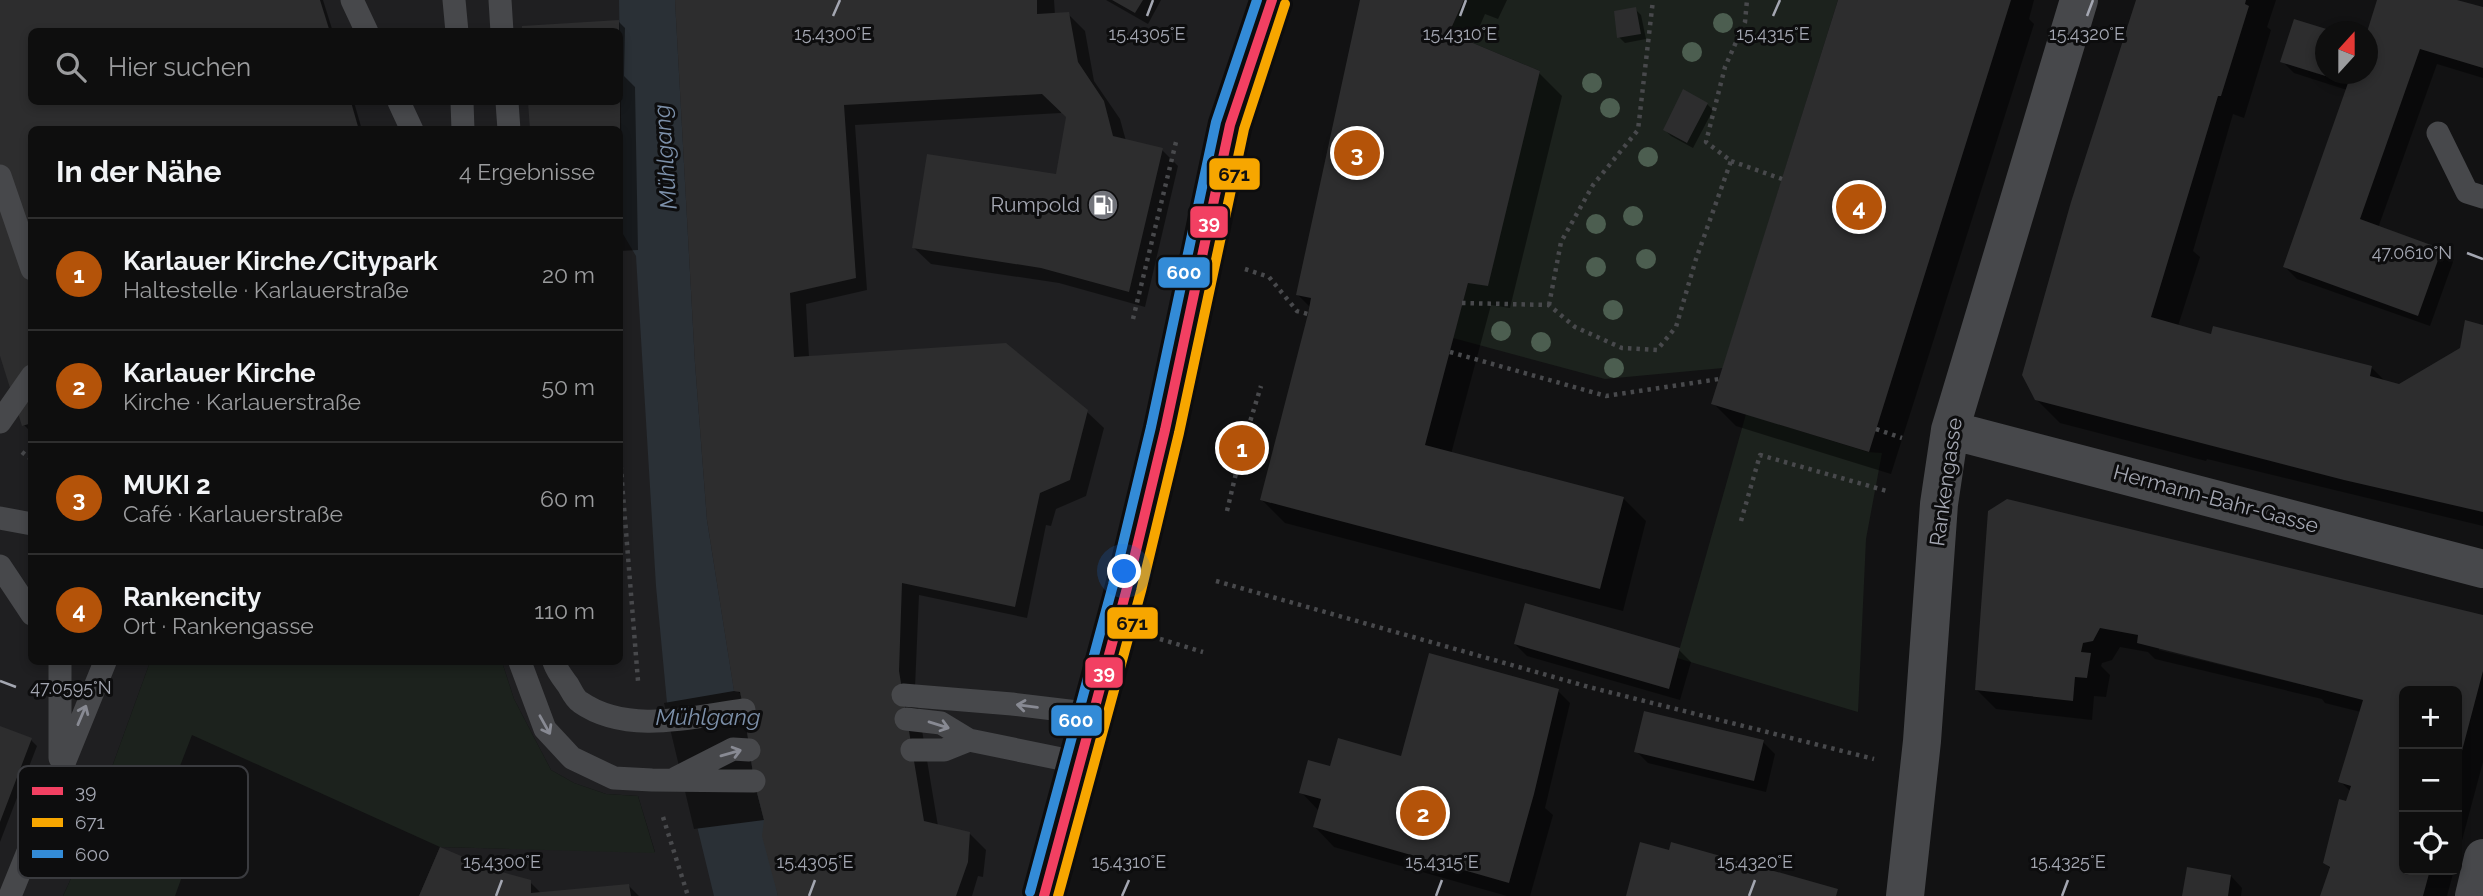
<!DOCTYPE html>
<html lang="de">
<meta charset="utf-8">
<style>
body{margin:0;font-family:Raleway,sans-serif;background:#171717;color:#f1f3f6}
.controls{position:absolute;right:21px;bottom:21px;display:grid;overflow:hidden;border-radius:10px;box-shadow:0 4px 10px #0003}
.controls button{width:63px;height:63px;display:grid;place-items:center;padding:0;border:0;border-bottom:2px solid #2e2e2e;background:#0e0e0e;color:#f1f3f6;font:35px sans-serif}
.compass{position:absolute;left:2315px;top:21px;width:63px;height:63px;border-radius:50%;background:#0e0e0e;box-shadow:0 4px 10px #0003;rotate:21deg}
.you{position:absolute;left:1125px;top:572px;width:24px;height:24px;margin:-18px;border:5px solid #fff;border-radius:50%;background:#1a73e8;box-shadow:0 0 0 10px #1a73e833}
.badge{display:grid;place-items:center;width:46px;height:46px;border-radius:50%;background:#b45309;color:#fff;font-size:23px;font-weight:700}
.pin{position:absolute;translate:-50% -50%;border:4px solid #fff;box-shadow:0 2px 7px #0006}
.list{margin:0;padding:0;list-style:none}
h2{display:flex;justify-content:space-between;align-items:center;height:91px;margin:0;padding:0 28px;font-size:30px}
h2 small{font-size:23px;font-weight:400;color:#9b9c9e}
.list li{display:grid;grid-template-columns:46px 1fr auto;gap:21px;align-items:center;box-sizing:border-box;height:112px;padding:0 28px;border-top:2px solid #2e2e2e}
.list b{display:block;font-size:26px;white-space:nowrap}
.list p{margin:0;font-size:23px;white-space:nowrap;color:#9b9c9e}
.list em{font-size:23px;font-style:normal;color:#9b9c9e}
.icon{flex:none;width:38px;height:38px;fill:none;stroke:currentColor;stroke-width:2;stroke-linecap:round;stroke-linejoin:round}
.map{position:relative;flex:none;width:2483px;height:896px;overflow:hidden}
.search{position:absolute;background:#0e0e0e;box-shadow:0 4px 10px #0003;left:28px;top:28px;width:595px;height:77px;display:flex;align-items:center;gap:18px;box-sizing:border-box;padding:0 24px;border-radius:10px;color:#9b9c9e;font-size:26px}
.panel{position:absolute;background:#0e0e0e;box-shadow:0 4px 10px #0003;left:28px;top:126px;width:595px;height:539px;border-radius:10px}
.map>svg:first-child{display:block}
.built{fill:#1f1f21;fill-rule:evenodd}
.green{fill:#1c221d}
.water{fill:#2a3036}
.pier{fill:#121213}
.shadow{fill:#0007;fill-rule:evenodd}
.building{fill:#2d2d2e}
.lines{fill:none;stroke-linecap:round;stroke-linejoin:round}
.path{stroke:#48494c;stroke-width:4.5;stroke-dasharray:3.5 5;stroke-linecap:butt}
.service{stroke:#47484b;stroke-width:23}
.minor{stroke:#47484b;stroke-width:38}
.secondary{stroke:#4b4c4f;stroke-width:38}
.bus-1-casing{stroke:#0d0d0e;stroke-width:16}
.bus-2-casing{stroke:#0d0d0e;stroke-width:16}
.bus-3-casing{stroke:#0d0d0e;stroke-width:16}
.bus-1{stroke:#f24062;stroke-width:10}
.bus-2{stroke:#f7a600;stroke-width:10}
.bus-3{stroke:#338bd7;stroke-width:10}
.tree{fill:#4c5e50}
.oneway{stroke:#888a93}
.ticks{fill:none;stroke:#a4a7b2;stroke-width:2.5}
.labels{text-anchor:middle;stroke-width:6;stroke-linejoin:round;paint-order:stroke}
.poi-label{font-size:21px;fill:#a4a7b2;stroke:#0d0d0e;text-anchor:end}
.street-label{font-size:21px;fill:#a4a7b2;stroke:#0d0d0e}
.water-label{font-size:23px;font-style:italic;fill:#7d91ab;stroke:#0d0d0e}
.key{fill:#0d0d0e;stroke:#3a3b3f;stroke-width:2}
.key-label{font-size:19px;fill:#a4a7b2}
.ticks-label{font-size:18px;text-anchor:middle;fill:#a4a7b2;stroke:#0d0d0e;stroke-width:6;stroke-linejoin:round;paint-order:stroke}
.line-badge{stroke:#0d0d0e;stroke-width:2.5}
.badge-label{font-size:19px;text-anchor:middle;font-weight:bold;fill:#fff}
.pale-badge-label{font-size:19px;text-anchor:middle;font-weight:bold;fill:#111}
</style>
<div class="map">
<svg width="2483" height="896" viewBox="0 0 2483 896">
<rect width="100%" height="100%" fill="#121213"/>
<!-- built -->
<path class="built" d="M 0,0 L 1272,0 L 1045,896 L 419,896 L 440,847 L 655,852 L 638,796 L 606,794 L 574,783 L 551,770 L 514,699 L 502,662 L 620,662 L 620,130 L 32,130 L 32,662 L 150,662 L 74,872 L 63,896 L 0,896 ZM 32,32 L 620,32 L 620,102 L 32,102 Z"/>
<!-- green -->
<path class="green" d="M 1464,0 L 1838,0 L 1723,368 L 1605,379 L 1453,338 L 1468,283 L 1540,71 L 1449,33 Z
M 1746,414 L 1868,452 L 1882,453 L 1866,539 L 1858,712 L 1677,658 Z
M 150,662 L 502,662 L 514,699 L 551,770 L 574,783 L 606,794 L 638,796 L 655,853 L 440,847 L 192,735 L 170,792 L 207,807 L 175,896 L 63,896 L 74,872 Z"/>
<!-- water -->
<path class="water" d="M 619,0 L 675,0 L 695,363 L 707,520 L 734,690 L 744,710 L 754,781 L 764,820 L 778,896 L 714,896 L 667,703 L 656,586 L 636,256 L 623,234 Z"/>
<!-- pier -->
<path class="pier" d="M 734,691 L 740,692 L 744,710 L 754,781 L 764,820 L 694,829 L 664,703 Z"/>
<!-- shadow -->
<path class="shadow" d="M 0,0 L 323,0 L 333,32 L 32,32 L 32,102 L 354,102 L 362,130 L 32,130 L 32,430 L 30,431 L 24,425 L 0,351 Z
M 677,0 L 1054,0 L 1055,15 L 1068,14 L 1085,31 L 1094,81 L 1120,119 L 1126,141 L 1162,150 L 1178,166 L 1145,307 L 1059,283 L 931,264 L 914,248 L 1057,176 L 1068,118 L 1061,111 L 1061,113 L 855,125 L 867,290 L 806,304 L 809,357 L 1087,412 L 1104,428 L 1086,496 L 1056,509 L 1051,526 L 1046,525 L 1027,618 L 919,595 L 915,688 L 938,826 L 969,833 L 986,850 L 983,877 L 978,876 L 972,896 L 780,896 L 743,696 L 736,690 Z
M 1106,0 L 1161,0 L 1148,24 Z
M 1361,0 L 1507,0 L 1498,19 L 1485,14 L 1472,44 L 1539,73 L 1562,96 L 1510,308 L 1491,305 L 1451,454 L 1623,498 L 1646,521 L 1623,611 L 1285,523 L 1262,500 L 1311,308 L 1297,294 Z
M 1840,0 L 2034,0 L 2029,19 L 2034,24 L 1891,474 L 1736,426 L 1713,403 Z
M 2138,0 L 2276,0 L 2267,27 L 2271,30 L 2244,118 L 2233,114 L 2193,251 L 2200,257 L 2178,326 L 2212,336 L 2371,367 L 2386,382 L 2399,386 L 2461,349 L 2483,327 L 2483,526 L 2207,459 L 2206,461 L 2060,423 L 2036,399 Z
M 2379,0 L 2448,0 L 2483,10 L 2483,78 L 2437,64 L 2378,228 L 2441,250 L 2453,262 L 2430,326 L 2297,279 L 2285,267 L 2347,90 L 2294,73 L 2282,61 L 2326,32 L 2326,74 L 2368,74 L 2368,32 Z
M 1635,9 L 1641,15 L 1646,39 L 1625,43 L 1619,37 Z
M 619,22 L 625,28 L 624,76 L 635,87 L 638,250 L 620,251 L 620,130 L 532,130 L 529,102 L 620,102 L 620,32 L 524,32 Z
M 1707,104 L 1713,110 L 1693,148 L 1671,136 L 1665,130 Z
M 1990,512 L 2483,616 L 2483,762 L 2457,859 L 2457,691 L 2404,691 L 2404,870 L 2454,870 L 2447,896 L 2322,896 L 2331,869 L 2325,863 L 2351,792 L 2340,781 L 2361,712 L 2325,703 L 2322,699 L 2155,659 L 2148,652 L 2120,647 L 2112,660 L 2102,663 L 2101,666 L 2110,675 L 2106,697 L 2094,696 L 2092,720 L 1996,709 L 1976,689 ZM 2159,647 L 2313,684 L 2312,687 L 2159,650 Z
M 1515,644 L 1679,650 L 1691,662 L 1680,700 L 1527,656 Z
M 1558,691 L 1570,703 L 1545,808 L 1553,815 L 1530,896 L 1507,896 L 1334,847 L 1315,827 L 1319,811 L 1301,792 L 1331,768 L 1407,760 Z
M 0,728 L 31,740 L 37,746 L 0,842 Z
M 1763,742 L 1775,754 L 1766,792 L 1648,763 L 1636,751 Z
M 493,871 L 530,882 L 542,894 L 629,886 L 639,896 L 420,896 Z
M 2231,876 L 2242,888 L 2241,896 L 2184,896 Z"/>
<!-- building -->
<path class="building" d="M 0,0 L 320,0 L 330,32 L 32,32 L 32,102 L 351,102 L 359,130 L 32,130 L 32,423 L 22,426 L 0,356 Z
M 675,0 L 1037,0 L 1037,14 L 1069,12 L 1078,62 L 1104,101 L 1113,136 L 1163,148 L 1129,292 L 1041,268 L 912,248 L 927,154 L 1056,174 L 1066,117 L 1042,94 L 844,105 L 856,278 L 790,293 L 794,357 L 1006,343 L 1088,410 L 1070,480 L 1040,493 L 1015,607 L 902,583 L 899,671 L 924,821 L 970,832 L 968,862 L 956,896 L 778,896 L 762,836 L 764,820 L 754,781 L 744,710 L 740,692 L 734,691 L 707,520 L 695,363 Z
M 1112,0 L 1143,0 L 1135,13 Z
M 1360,0 L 1464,0 L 1449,33 L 1540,71 L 1488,286 L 1468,283 L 1425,445 L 1624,497 L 1600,589 L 1260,500 L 1308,314 L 1311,298 L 1296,295 Z
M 1838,0 L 2011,0 L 1869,452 L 1711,404 Z
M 2136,0 L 2246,0 L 2245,4 L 2249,6 L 2221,96 L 2218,96 L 2151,317 L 2211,334 L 2213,326 L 2372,366 L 2370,376 L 2399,384 L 2460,348 L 2465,320 L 2483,325 L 2483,512 L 2344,480 L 2035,400 L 2022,375 L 2071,202 Z
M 2377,0 L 2457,0 L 2483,7 L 2483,68 L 2420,49 L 2360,219 L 2442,249 L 2418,316 L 2283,267 L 2348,83 L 2280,62 L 2294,19 L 2333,31 L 2326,32 L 2326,74 L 2368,74 L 2367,32 Z
M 1636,7 L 1641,34 L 1617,38 L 1614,11 Z
M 619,20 L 619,32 L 522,32 L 522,26 Z
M 1683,89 L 1708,103 L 1687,143 L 1663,130 Z
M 528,102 L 620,102 L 620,130 L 530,130 Z
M 620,200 L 622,200 L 623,234 L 620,234 Z
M 2007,499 L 2483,615 L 2483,671 L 2458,766 L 2457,691 L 2404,691 L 2404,870 L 2430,870 L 2423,896 L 2320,896 L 2330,867 L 2323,863 L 2339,799 L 2346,801 L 2351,786 L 2338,782 L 2363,700 L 2137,643 L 2138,635 L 2100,628 L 2093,641 L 2083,643 L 2081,652 L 2091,653 L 2087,678 L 2075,677 L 2073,701 L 1975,690 L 1988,511 Z
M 1525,603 L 1680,648 L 1669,689 L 1514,644 Z
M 1429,653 L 1559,689 L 1534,794 L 1509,883 L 1313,827 L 1321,799 L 1299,793 L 1308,760 L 1330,766 L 1338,738 L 1401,756 Z
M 1644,711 L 1764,740 L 1754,781 L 1634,752 Z
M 0,726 L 32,738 L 0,822 Z
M 1640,842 L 1669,850 L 1671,842 L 1838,889 L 1836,896 L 1626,896 Z
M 440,847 L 494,870 L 531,880 L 531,893 L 629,884 L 631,896 L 419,896 Z
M 2187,867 L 2231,875 L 2228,896 L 2182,896 Z"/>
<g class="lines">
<!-- path -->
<path class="path" d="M 1731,161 L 1782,179
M 1245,269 L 1269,277 L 1297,311 L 1308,314
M 1462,303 L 1549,305 L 1575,327 L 1622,348 L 1657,350 L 1676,327 L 1696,259 L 1731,161 L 1706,142 L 1725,67 L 1745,22 L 1747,0
M 1549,305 L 1561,242 L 1593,185 L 1638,130 L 1653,0
M 1133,319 L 1176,142
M 1450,352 L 1606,396 L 1719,379
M 1876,429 L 1902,438
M 22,452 L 32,460
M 620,457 L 638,681
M 1227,511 L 1242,448 L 1261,386
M 1741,521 L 1760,455 L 1887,491
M 1216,581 L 1589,687 L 1874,759
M 1160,639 L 1203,652
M 663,817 L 688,896"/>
<!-- service -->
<path class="service" d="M 352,0 L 367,32
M 454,0 L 457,32
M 500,0 L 502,32
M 399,102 L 412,130
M 462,102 L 463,130
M 507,102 L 509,130
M 2438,133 L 2467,192 L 2483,197
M 0,176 L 32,269
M 0,422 L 32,376
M 0,518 L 32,524
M 0,566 L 32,614
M 520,662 L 545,729 L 572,758 L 614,778 L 652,780 L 754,781
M 554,662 C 557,671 562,677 568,685 C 571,690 575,699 580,702 C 627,735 693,717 744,710
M 903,695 L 1012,704 L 1094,714
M 906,719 L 941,723 L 969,740 L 1081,763
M 912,750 L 944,750 L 969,740
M 60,758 L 60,662
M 676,778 L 733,749 L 749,750
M 10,896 L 105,662"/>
<!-- minor -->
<path class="minor" d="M 1950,430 L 2483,569
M 1905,896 L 1922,741 L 1939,504 L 1950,430 L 2079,0
M 2474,896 L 2483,858"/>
<!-- secondary -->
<path class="secondary" d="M 1044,896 L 1127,588 L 1165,430 L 1230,125 L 1272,0"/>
<!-- bus-1 casing -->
<g class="bus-1-casing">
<path id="bus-1" d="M 1044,896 L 1127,588 L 1165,430 L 1230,125 L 1272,0"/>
</g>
<!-- bus-2 casing -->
<g class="bus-2-casing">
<path id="bus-2" d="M 1058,896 L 1141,591 L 1179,433 L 1244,129 L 1285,4"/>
</g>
<!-- bus-3 casing -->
<g class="bus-3-casing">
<path id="bus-3" d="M 1030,892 L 1113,585 L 1151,427 L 1216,122 L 1257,0"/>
</g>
<!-- bus-1 -->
<use href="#bus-1" class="bus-1"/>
<!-- bus-2 -->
<use href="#bus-2" class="bus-2"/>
<!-- bus-3 -->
<use href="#bus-3" class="bus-3"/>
</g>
<!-- trees -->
<g class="tree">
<circle cx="1723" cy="23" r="10"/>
<circle cx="1692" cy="52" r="10"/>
<circle cx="1592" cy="83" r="10"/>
<circle cx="1610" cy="108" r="10"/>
<circle cx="1648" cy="157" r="10"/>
<circle cx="1633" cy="216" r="10"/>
<circle cx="1596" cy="224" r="10"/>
<circle cx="1646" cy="259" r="10"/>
<circle cx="1596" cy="267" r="10"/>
<circle cx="1613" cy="310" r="10"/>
<circle cx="1501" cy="331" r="10"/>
<circle cx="1541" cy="342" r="10"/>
<circle cx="1614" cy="368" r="10"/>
</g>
<!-- one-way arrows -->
<defs><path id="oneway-shaft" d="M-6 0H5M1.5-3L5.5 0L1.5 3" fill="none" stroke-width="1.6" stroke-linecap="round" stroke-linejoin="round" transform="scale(1.75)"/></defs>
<g class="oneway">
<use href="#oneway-shaft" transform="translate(1027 706) rotate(-173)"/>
<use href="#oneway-shaft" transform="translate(82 715) rotate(-67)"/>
<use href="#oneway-shaft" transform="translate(545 725) rotate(61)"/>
<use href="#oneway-shaft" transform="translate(939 725) rotate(17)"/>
<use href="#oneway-shaft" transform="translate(731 753) rotate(-16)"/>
</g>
<!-- ticks -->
<path class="ticks" d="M 833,16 L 840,0M 1147,16 L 1153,0M 1460,16 L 1466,0M 1773,16 L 1780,0M 2087,16 L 2093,0M 2467,253 L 2483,259M 0,681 L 16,687M 496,896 L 502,880M 809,896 L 815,880M 1122,896 L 1129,880M 1436,896 L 1442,880M 1749,896 L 1755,880M 2062,896 L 2068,880"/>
<!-- icons -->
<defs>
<g id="fuel-disc" transform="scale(1.575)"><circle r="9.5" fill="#71737a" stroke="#0d0d0e"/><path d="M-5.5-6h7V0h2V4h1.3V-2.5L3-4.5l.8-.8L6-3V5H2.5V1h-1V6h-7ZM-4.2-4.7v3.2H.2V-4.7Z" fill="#fff"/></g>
</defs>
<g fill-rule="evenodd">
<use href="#fuel-disc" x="1103" y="205"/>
</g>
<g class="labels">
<!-- poi labels -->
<g class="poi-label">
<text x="1080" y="212">Rumpold</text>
</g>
<!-- street labels -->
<g class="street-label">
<text transform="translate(1946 482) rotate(-82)" y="7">Rankengasse</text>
<text transform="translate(2216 499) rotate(15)" y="7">Hermann-Bahr-Gasse</text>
</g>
<!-- water labels -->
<g class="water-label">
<text transform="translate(665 157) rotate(-94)" y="8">Mühlgang</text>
<text x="708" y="725">Mühlgang</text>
</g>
</g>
<!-- legend -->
<rect x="18" y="766" width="230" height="112" rx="10" class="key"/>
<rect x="32" y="787" width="31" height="8" fill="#f24062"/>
<rect x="32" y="818" width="31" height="9" fill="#f7a600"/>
<rect x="32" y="850" width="31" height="8" fill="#338bd7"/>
<g class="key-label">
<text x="75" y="798">39</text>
<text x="75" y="829">671</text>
<text x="75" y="861">600</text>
</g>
<g class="ticks-label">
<text x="833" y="40">15.4300°E</text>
<text x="1147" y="40">15.4305°E</text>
<text x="1460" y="40">15.4310°E</text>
<text x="1773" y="40">15.4315°E</text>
<text x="2087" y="40">15.4320°E</text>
<text x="2412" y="259">47.0610°N</text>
<text x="71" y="694">47.0595°N</text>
<text x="502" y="868">15.4300°E</text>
<text x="815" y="868">15.4305°E</text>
<text x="1129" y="868">15.4310°E</text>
<text x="1442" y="868">15.4315°E</text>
<text x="1755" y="868">15.4320°E</text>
<text x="2068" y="868">15.4325°E</text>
</g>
<g class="line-badge">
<rect x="1208" y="157" width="53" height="34" rx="7" fill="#f7a600"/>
<rect x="1189" y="205" width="40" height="34" rx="7" fill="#f24062"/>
<rect x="1157" y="256" width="54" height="33" rx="7" fill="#338bd7"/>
<rect x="1106" y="606" width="53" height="34" rx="7" fill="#f7a600"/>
<rect x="1084" y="656" width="40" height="33" rx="7" fill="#f24062"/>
<rect x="1050" y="704" width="53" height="33" rx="7" fill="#338bd7"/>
</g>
<g class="badge-label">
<text x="1209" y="229">39</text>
<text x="1184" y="279">600</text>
<text x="1104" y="679">39</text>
<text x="1076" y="727">600</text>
</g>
<g class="pale-badge-label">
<text x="1234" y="181">671</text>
<text x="1132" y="630">671</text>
</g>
</svg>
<div class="controls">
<button>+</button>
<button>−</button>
<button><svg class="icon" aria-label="locate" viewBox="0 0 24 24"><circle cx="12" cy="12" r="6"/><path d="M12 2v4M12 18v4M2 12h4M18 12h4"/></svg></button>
</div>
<svg class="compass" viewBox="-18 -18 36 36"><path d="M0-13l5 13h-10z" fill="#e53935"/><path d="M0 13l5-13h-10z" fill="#9b9c9e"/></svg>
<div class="you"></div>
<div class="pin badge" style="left:1242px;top:448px">1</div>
<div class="pin badge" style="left:1423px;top:813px">2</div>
<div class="pin badge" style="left:1357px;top:153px">3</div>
<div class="pin badge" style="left:1859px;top:207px">4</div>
<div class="search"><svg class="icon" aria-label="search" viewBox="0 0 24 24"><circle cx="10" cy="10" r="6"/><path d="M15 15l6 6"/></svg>Hier suchen</div>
<section class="panel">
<h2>In der Nähe<small>4 Ergebnisse</small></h2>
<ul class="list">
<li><span class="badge">1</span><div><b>Karlauer Kirche/Citypark</b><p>Haltestelle · Karlauerstraße</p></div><em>20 m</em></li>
<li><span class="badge">2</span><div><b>Karlauer Kirche</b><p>Kirche · Karlauerstraße</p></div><em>50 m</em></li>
<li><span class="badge">3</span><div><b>MUKI 2</b><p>Café · Karlauerstraße</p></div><em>60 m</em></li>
<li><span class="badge">4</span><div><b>Rankencity</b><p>Ort · Rankengasse</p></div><em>110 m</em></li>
</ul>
</section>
</div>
